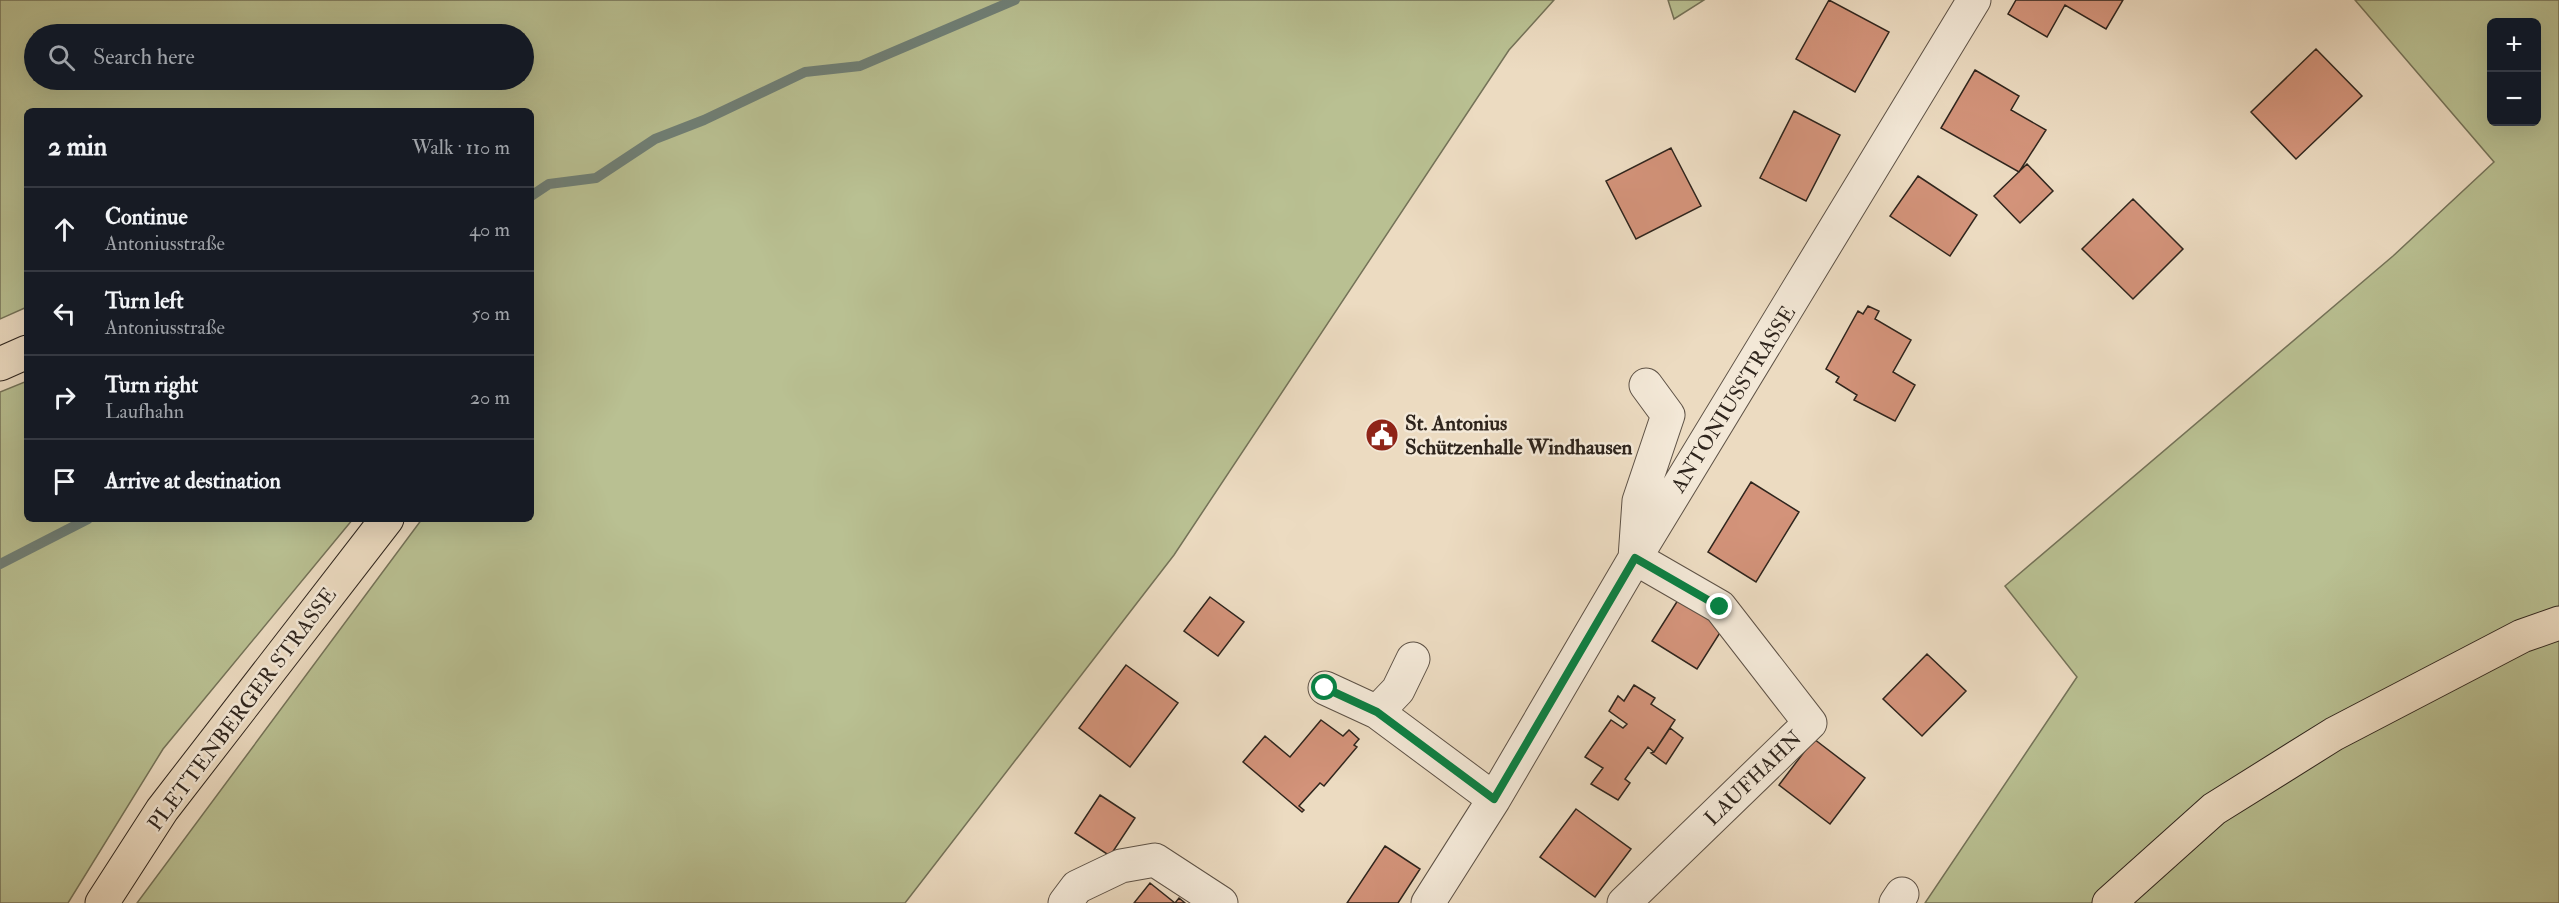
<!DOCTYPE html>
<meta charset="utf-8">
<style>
body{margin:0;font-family:"IM FELL Double Pica",serif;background:#242831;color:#f1f3f6}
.controls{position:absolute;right:18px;top:18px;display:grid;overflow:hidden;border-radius:9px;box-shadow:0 6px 24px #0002}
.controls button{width:54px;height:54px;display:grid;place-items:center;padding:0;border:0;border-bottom:2px solid #363941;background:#171b24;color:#f1f3f6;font:30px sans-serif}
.stop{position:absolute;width:18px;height:18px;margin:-14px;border:4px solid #0b8043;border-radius:50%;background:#fff}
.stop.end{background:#0b8043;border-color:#fff;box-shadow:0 2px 6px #0008}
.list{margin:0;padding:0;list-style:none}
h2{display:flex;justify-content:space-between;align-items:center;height:78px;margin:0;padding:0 24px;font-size:26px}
h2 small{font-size:20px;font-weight:400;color:#9ea1a6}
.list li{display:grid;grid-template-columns:39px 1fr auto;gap:18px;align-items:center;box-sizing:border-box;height:84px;padding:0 24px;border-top:2px solid #363941}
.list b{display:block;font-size:22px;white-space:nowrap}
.list p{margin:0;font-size:20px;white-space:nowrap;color:#9ea1a6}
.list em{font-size:20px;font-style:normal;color:#9ea1a6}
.icon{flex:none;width:33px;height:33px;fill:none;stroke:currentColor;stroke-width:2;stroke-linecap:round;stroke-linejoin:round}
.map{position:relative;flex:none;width:2559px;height:903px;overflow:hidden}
.search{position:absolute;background:#171b24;box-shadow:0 6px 24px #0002;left:24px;top:24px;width:510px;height:66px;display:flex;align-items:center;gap:15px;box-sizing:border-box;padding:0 21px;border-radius:33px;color:#9ea1a6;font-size:22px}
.panel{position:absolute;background:#171b24;box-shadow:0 6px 24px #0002;left:24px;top:108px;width:510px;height:414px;border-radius:9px}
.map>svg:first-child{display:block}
.green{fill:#b9c092;stroke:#747258;stroke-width:1.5;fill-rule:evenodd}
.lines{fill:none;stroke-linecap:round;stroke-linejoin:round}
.stream{stroke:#6f7f76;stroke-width:10}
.building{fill:#d3937a;stroke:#2f251d;stroke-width:1.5}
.minor-casing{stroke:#5e5246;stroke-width:35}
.major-casing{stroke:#2f251d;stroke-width:35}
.minor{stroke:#f3e8d7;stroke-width:33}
.major{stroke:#ecdbc1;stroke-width:33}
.route{stroke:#0b8043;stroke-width:8}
.labels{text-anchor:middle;stroke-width:5;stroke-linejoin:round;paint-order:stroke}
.street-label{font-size:21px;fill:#2f251d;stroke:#f3e8d7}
.poi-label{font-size:21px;font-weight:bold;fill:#2f251d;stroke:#f3e8d7;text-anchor:start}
</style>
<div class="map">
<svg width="2559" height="903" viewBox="0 0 2559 903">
<rect width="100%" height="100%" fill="#ecdbc1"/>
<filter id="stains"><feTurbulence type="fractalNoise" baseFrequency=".00333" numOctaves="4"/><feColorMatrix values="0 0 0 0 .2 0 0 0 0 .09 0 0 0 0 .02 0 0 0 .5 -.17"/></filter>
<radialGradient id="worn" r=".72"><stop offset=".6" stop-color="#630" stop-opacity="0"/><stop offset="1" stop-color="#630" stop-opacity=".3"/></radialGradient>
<!-- green -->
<path class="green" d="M 0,0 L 1554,0 L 1509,50 L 1174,555 L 905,903 L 137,903 L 422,519 L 531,519 L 531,111 L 27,111 L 27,307 L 0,319 ZM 34,34 L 524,34 L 524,80 L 34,80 Z
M 1668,0 L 1704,0 L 1674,19 Z
M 2355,0 L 2559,0 L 2559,903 L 1925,903 L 2077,677 L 2005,586 L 2393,256 L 2494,162 ZM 2492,22 L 2536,22 L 2536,122 L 2492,122 Z
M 27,381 L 27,519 L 353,519 L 163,749 L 68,903 L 0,903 L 0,392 Z"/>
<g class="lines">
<!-- stream -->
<path class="stream" d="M 531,196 L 549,184 L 596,178 L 655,139 L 704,120 L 805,72 L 860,66 L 1015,0
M 0,564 L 88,519"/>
</g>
<!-- building -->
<path class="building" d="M 1829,0 L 1889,32 L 1855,92 L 1796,59 Z
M 2016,0 L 2123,0 L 2106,29 L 2065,5 L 2047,37 L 2008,14 Z
M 2316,49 L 2362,96 L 2296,159 L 2251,112 Z
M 1975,70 L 2019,96 L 2011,110 L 2046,130 L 2019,172 L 1941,128 Z
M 1794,111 L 1840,135 L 1806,201 L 1760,178 Z
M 1671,148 L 1701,206 L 1636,239 L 1606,181 Z
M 2027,164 L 2053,191 L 2020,223 L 1994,196 Z
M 1918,176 L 1977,215 L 1950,256 L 1890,216 Z
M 2133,199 L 2183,249 L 2133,299 L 2082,249 Z
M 1868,306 L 1879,311 L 1875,319 L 1911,340 L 1893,372 L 1915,385 L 1895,421 L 1854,400 L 1857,395 L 1836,382 L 1839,377 L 1826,369 L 1858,311 L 1863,314 Z
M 1751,482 L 1799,512 L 1756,582 L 1708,552 Z
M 1210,597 L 1244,622 L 1218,656 L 1184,631 Z
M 1678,600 L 1723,628 L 1697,669 L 1652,641 Z
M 1927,654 L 1966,691 L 1922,736 L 1883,699 Z
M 1126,665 L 1178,703 L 1130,767 L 1079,728 Z
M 1634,685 L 1655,698 L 1651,704 L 1675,720 L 1654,752 L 1648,747 L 1625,779 L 1630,783 L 1618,800 L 1591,784 L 1603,768 L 1585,757 L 1611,720 L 1623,728 L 1627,724 L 1609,711 L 1618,696 L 1624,701 Z
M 1321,720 L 1343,736 L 1349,730 L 1359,739 L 1354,745 L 1357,747 L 1324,786 L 1320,783 L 1299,806 L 1304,810 L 1302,812 L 1243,762 L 1265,736 L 1290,757 Z
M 1670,728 L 1683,738 L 1666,764 L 1651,753 L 1654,752 Z
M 1814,739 L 1865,778 L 1830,824 L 1779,785 Z
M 1100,795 L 1135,818 L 1110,856 L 1075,833 Z
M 1576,809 L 1631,849 L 1595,897 L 1540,857 Z
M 1385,846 L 1420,869 L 1398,903 L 1347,903 Z
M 1150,883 L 1175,903 L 1179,898 L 1185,903 L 1134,903 Z"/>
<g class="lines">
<!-- minor casing -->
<g class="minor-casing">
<path id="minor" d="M 1325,688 L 1377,712 L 1494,799
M 1377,712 L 1398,690 L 1413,659
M 1065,903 L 1077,887 L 1121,866 L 1155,860 L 1221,903
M 1428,903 L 1494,799 L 1635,558 L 1974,0
M 1624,903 L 1810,723 L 1720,607 L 1635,558 L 1639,501 L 1668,415 L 1646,385
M 1896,903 L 1902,894"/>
</g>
<!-- major casing -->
<g class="major-casing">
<path id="major" d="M 0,364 L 27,352
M 102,903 L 162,810 L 387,519
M 2109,903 L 2214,809 L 2334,734 L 2522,636 L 2559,623"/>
</g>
<!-- minor -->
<use href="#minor" class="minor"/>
<!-- major -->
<use href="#major" class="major"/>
</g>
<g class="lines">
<!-- route -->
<path class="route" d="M 1325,688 L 1377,712 L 1494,799 L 1635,558 L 1720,607"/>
</g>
<!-- icons -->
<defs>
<g id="civic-disc" transform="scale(1.725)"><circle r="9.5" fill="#8f2418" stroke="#f3e8d7"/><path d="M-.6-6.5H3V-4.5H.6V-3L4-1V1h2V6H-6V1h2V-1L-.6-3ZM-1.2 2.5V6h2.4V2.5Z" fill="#fff"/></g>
</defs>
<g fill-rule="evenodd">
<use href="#civic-disc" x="1382" y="435"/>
</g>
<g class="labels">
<!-- street labels -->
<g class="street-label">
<text transform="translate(1733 399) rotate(-58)" y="7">ANTONIUSSTRASSE</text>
<text transform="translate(242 709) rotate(-53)" y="7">PLETTENBERGER STRASSE</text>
<text transform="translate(1753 778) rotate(-44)" y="7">LAUFHAHN</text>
</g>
<!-- poi labels -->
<g class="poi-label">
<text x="1405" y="430">St. Antonius<tspan x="1405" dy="24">Schützenhalle Windhausen</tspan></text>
</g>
</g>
<rect width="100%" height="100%" filter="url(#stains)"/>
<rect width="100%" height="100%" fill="url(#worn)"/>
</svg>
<div class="controls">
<button>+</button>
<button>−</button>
</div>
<div class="stop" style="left:1325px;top:688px"></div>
<div class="stop end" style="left:1720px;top:607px"></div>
<div class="search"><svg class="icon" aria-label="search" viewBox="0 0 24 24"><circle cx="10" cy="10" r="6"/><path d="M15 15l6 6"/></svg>Search here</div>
<section class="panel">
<h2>2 min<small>Walk · 110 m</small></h2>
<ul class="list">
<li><svg class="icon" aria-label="ahead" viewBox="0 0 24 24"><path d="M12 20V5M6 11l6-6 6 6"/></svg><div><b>Continue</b><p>Antoniusstraße</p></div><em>40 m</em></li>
<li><svg class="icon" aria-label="left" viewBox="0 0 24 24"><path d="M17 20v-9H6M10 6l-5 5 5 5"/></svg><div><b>Turn left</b><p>Antoniusstraße</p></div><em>50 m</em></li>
<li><svg class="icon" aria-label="right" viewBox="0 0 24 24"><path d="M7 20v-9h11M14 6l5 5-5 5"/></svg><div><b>Turn right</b><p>Laufhahn</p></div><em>20 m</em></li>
<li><svg class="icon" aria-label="arrive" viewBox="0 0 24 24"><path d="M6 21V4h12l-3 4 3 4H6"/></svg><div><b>Arrive at destination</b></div></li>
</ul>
</section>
</div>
